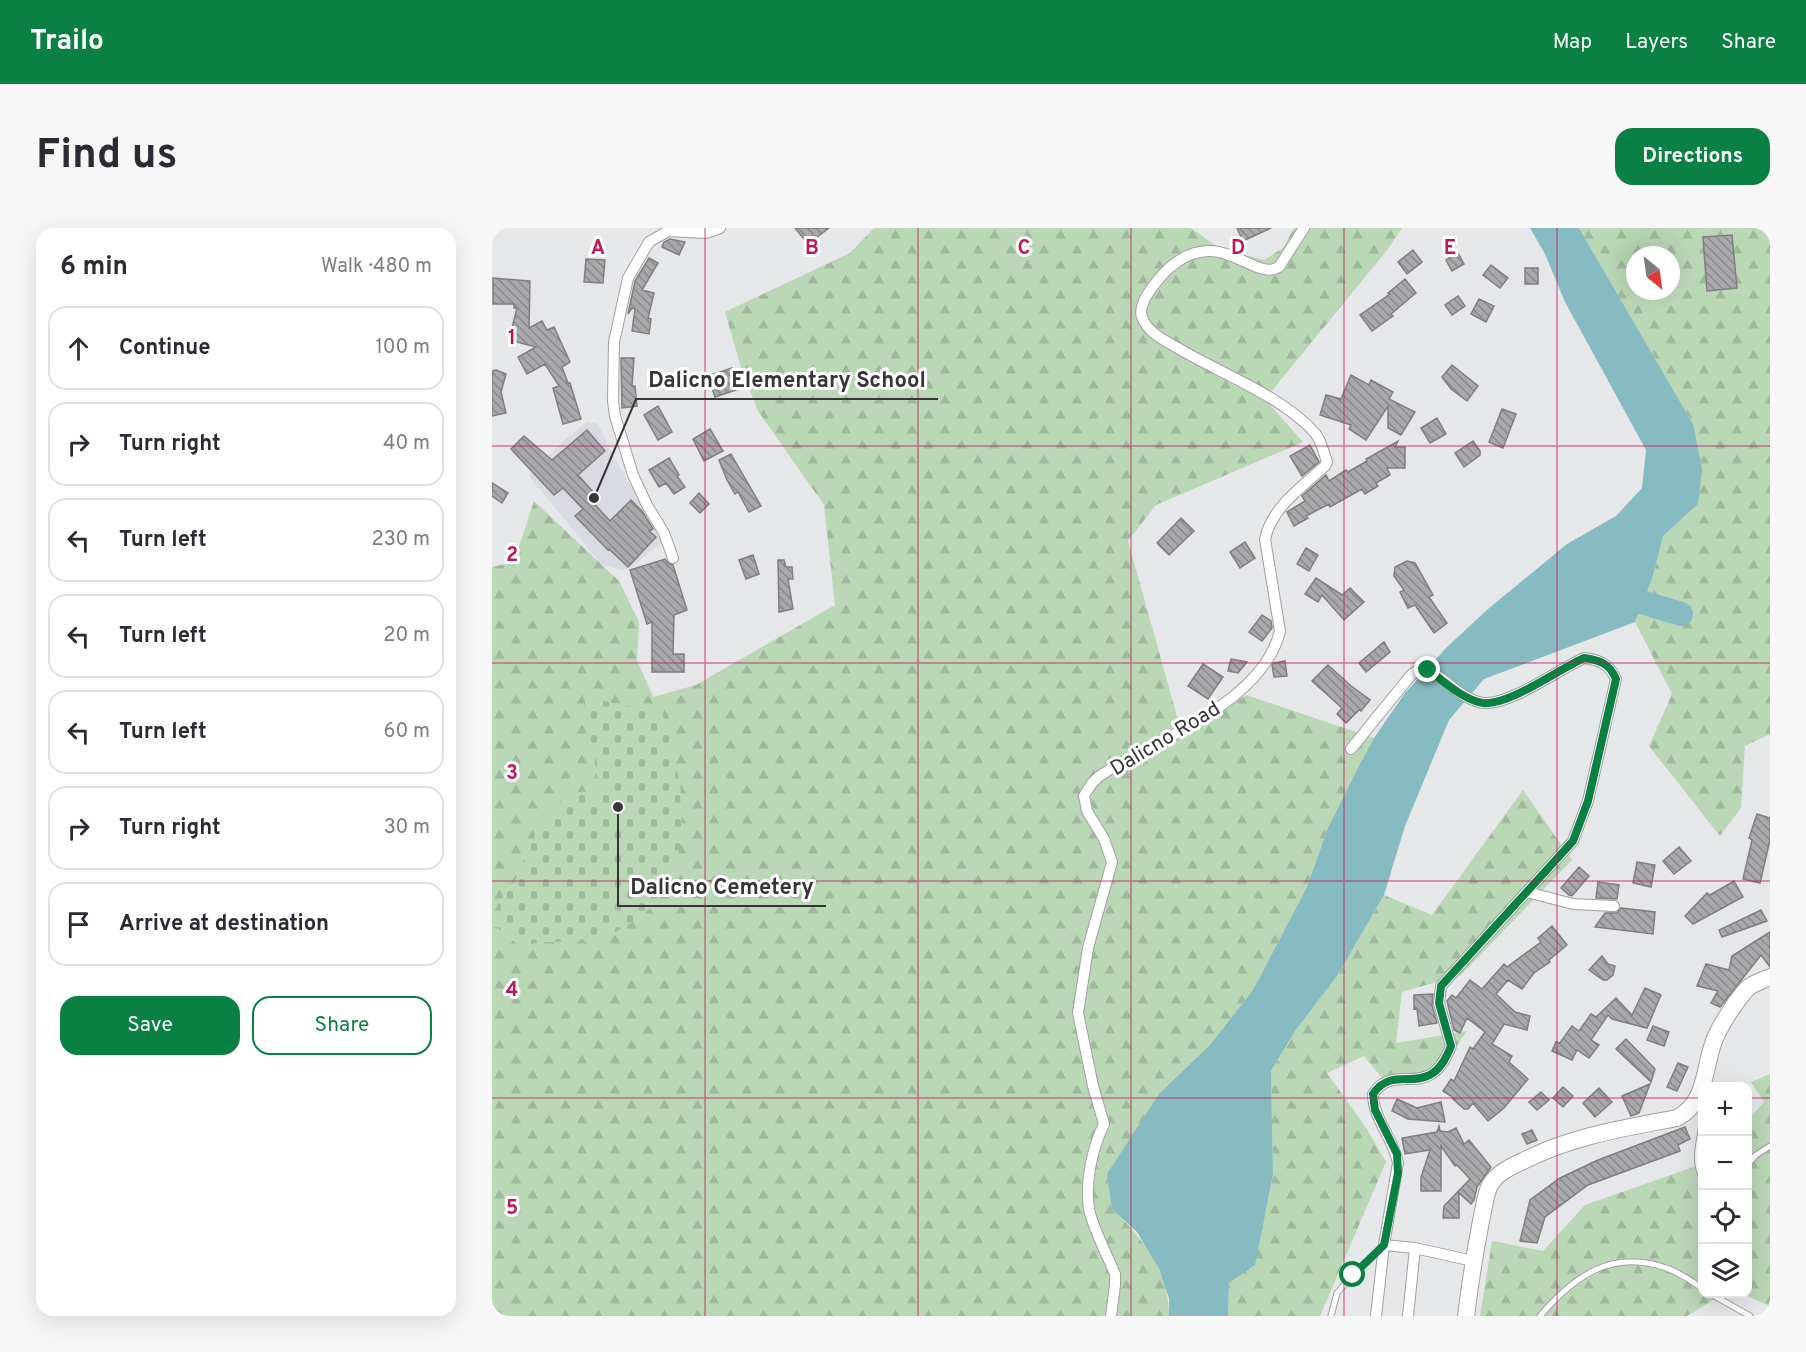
<!DOCTYPE html>
<meta charset="utf-8">
<style>
body{margin:0;font-family:Overpass,sans-serif;background:#f7f7f7;color:#2b2b33}
.controls{position:absolute;right:18px;bottom:18px;display:grid;overflow:hidden;border-radius:12px;box-shadow:0 6px 24px #0002}
.controls button{width:54px;height:54px;display:grid;place-items:center;padding:0;border:0;border-bottom:2px solid #e1e1e2;background:#fff;color:#2b2b33;font:30px sans-serif}
.compass{position:absolute;left:1134px;top:18px;width:54px;height:54px;border-radius:50%;background:#fff;box-shadow:0 6px 24px #0002;rotate:151deg}
.stop{position:absolute;width:18px;height:18px;margin:-14px;border:4px solid #0b8043;border-radius:50%;background:#fff}
.stop.end{background:#0b8043;border-color:#fff;box-shadow:0 2px 6px #0008}
.list{margin:0;padding:0;list-style:none}
h2{display:flex;justify-content:space-between;align-items:center;height:78px;margin:0;padding:0 24px;font-size:26px}
h2 small{font-size:20px;font-weight:400;color:#7c7c81}
.list li{display:grid;grid-template-columns:39px 1fr auto;gap:18px;align-items:center;box-sizing:border-box;height:84px;margin:0 12px 12px;padding:0 12px;border:2px solid #e1e1e2;border-radius:18px}
.list b{display:block;font-size:22px;white-space:nowrap}
.list em{font-size:20px;font-style:normal;color:#7c7c81}
.actions{display:flex;gap:12px;padding:18px 24px}
.actions a{flex:1;padding:14px 0;border:2px solid #0b8043;border-radius:18px;text-align:center;font-size:21px;color:#0b8043}
.actions .main{background:#0b8043;color:#fff}
.icon{flex:none;width:33px;height:33px;fill:none;stroke:currentColor;stroke-width:2;stroke-linecap:round;stroke-linejoin:round}
.map{position:relative;flex:none;width:1278px;height:1088px;overflow:hidden;border-radius:18px}
header{display:flex;align-items:center;gap:36px;box-sizing:border-box;height:84px;padding:0 30px;background:#0b8043;color:#fff}
header strong{font-size:28px}
nav{display:flex;gap:33px;margin-inline-start:auto;font-size:21px}
.intro{display:flex;align-items:center;justify-content:space-between;box-sizing:border-box;height:144px;padding:0 36px}
h1{margin:0;font-size:42px}
.button{padding:15px 27px;border-radius:18px;background:#0b8043;color:#fff;font-size:21px;font-weight:700}
main{display:flex;gap:36px;padding:0 36px}
aside{flex:1;background:#fff;border-radius:18px;box-shadow:0 6px 24px #0002}
.map>svg:first-child{display:block}
.built{fill:#d9dae2}
.forest{fill:url(#forest-firs);fill-rule:evenodd}
.cemetery{fill:url(#cemetery-stones)}
.water{fill:#85bbc1}
.lines{fill:none;stroke-linecap:round;stroke-linejoin:round}
.river{stroke:#85bbc1;stroke-width:24}
.building{fill:url(#building-back-hatch);stroke:#7f7f81;stroke-width:1.5}
.lane-casing{stroke:#a0a0a2;stroke-width:7}
.street-casing{stroke:#a0a0a2;stroke-width:12}
.secondary-casing{stroke:#a0a0a2;stroke-width:18}
.lane{stroke:#fff;stroke-width:5}
.street{stroke:#fff;stroke-width:10}
.secondary{stroke:#fff;stroke-width:16}
.route{stroke:#0b8043;stroke-width:8}
.grid{fill:none;stroke:#c2185b;stroke-width:1.5;stroke-opacity:0.55}
.labels{text-anchor:middle;stroke-width:6;stroke-linejoin:round;paint-order:stroke}
.street-label{font-size:21px;fill:#363636;stroke:#fff}
.grid-label{font-size:20px;text-anchor:middle;font-weight:bold;fill:#c2185b;stroke:#fff;stroke-width:6;stroke-linejoin:round;paint-order:stroke}
.leader{fill:none;stroke:#363636;stroke-width:2}
.callout-dot{fill:#363636;stroke:#fff;stroke-width:2}
.callout-label{font-size:22px;text-anchor:middle;font-weight:bold;fill:#363636;stroke:#fff;stroke-width:6;stroke-linejoin:round;paint-order:stroke}
</style>
<header>
<strong>Trailo</strong>
<nav><a>Map</a><a>Layers</a><a>Share</a></nav>
</header>
<div class="intro"><h1>Find us</h1><a class="button">Directions</a></div>
<main>
<aside>
<h2>6 min<small>Walk · 480 m</small></h2>
<ul class="list">
<li><svg class="icon" aria-label="ahead" viewBox="0 0 24 24"><path d="M12 20V5M6 11l6-6 6 6"/></svg><div><b>Continue</b></div><em>100 m</em></li>
<li><svg class="icon" aria-label="right" viewBox="0 0 24 24"><path d="M7 20v-9h11M14 6l5 5-5 5"/></svg><div><b>Turn right</b></div><em>40 m</em></li>
<li><svg class="icon" aria-label="left" viewBox="0 0 24 24"><path d="M17 20v-9H6M10 6l-5 5 5 5"/></svg><div><b>Turn left</b></div><em>230 m</em></li>
<li><svg class="icon" aria-label="left" viewBox="0 0 24 24"><path d="M17 20v-9H6M10 6l-5 5 5 5"/></svg><div><b>Turn left</b></div><em>20 m</em></li>
<li><svg class="icon" aria-label="left" viewBox="0 0 24 24"><path d="M17 20v-9H6M10 6l-5 5 5 5"/></svg><div><b>Turn left</b></div><em>60 m</em></li>
<li><svg class="icon" aria-label="right" viewBox="0 0 24 24"><path d="M7 20v-9h11M14 6l5 5-5 5"/></svg><div><b>Turn right</b></div><em>30 m</em></li>
<li><svg class="icon" aria-label="arrive" viewBox="0 0 24 24"><path d="M6 21V4h12l-3 4 3 4H6"/></svg><div><b>Arrive at destination</b></div></li>
</ul>
<div class="actions"><a class="main">Save</a><a>Share</a></div>
</aside>
<div class="map">
<svg width="1278" height="1088" viewBox="0 0 1278 1088">
<defs>
<pattern id="forest-firs" width="22" height="20" patternUnits="userSpaceOnUse" patternTransform="scale(1.5)"><rect width="22" height="20" fill="#bad7b6"/><path d="M5 1l3.5 6h-7zM16 11l3.5 6h-7z" fill="#a0b99d"/></pattern>
<pattern id="cemetery-stones" width="16" height="16" patternUnits="userSpaceOnUse" patternTransform="scale(1.5)"><rect width="16" height="16" fill="#bad7b6"/><path d="M2 7V4a2 2 0 0 1 4 0v3zM10 15v-3a2 2 0 0 1 4 0v3z" fill="#a0b99d"/></pattern>
<pattern id="building-back-hatch" width="6" height="6" patternUnits="userSpaceOnUse" patternTransform="scale(1.5)"><rect width="6" height="6" fill="#a9a9ab"/><path d="M-1 5l2 2M0 0l6 6M5-1l2 2" fill="none" stroke="#8a8a8c"/></pattern>
</defs>
<rect width="100%" height="100%" fill="#e6e7e9"/>
<!-- built -->
<path class="built" d="M 95,194 L 106,196 L 123,232 L 171,310 L 169,315 L 140,339 L 130,342 L 110,337 L 37,248 L 72,212 Z"/>
<!-- forest -->
<path class="forest" d="M 382,0 L 699,0 L 727,20 L 772,32 L 791,20 L 802,0 L 910,0 L 896,21 L 773,171 L 811,214 L 664,277 L 636,313 L 691,510 L 754,467 L 882,510 L 836,600 L 814,661 L 761,762 L 718,817 L 620,981 C 651,1010 677,1043 677,1088 L 0,1088 L 0,696 L 28,718 L 52,714 L 190,612 L 188,555 L 171,485 L 108,564 L 50,594 L 23,653 L 0,685 L 0,339 L 22,334 L 42,273 L 127,353 L 147,394 L 145,432 L 161,469 L 204,457 L 343,377 L 332,277 L 266,183 L 248,136 L 233,84 L 358,25 Z
M 1087,0 L 1278,0 L 1278,506 L 1253,518 L 1249,580 L 1228,608 L 1157,518 L 1180,466 L 1143,394 L 1160,351 L 1171,308 L 1206,276 L 1201,196 ZM 1143,27 L 1179,27 L 1179,63 L 1143,63 Z
M 1031,562 L 1080,632 L 969,747 L 910,764 L 904,815 L 975,803 L 944,848 L 891,851 L 872,828 L 835,845 L 875,901 L 894,934 L 828,1088 L 736,1088 L 737,1055 L 773,988 L 781,947 L 779,843 L 803,803 L 845,748 L 892,667 L 940,687 Z
M 1278,846 L 1278,1078 L 1251,1066 L 1256,1066 L 1256,892 L 1272,874 L 1259,854 Z
M 1210,936 L 1210,1066 L 1231,1066 L 1195,1088 L 988,1088 L 1000,1013 L 1051,1023 L 1093,977 Z"/>
<!-- cemetery -->
<path class="cemetery" d="M 91,469 L 172,485 L 188,555 L 190,612 L 177,658 L 150,689 L 106,714 L 52,714 L 28,718 L 0,696 L 0,685 L 23,653 L 49,594 L 76,565 L 108,563 Z"/>
<!-- water -->
<path class="water" d="M 1038,0 L 1087,0 L 1201,196 L 1210,241 L 1206,276 L 1171,308 L 1160,351 L 1143,394 L 992,451 L 957,492 L 913,598 L 892,667 L 845,748 L 803,803 L 779,843 L 781,947 L 763,1037 L 737,1055 L 736,1088 L 677,1088 L 677,1070 L 667,1041 L 645,1004 L 620,981 L 615,946 L 667,866 L 718,817 L 761,762 L 814,661 L 836,600 L 867,538 L 882,510 L 913,465 L 955,419 L 996,381 L 1075,316 L 1124,288 L 1150,260 L 1154,222 L 1073,74 L 1053,26 Z"/>
<g class="lines">
<!-- river -->
<path class="river" d="M 1120,365 L 1189,386"/>
</g>
<!-- building -->
<path class="building" d="M 303,0 L 337,0 L 316,16 Z
M 745,0 L 779,0 L 751,13 Z
M 1240,7 L 1245,60 L 1215,63 L 1211,9 Z
M 178,11 L 193,14 L 187,27 L 170,19 L 172,14 Z
M 921,22 L 930,34 L 915,46 L 906,34 Z
M 966,25 L 972,36 L 960,43 L 954,32 Z
M 157,30 L 166,35 L 150,62 L 162,65 L 156,90 L 159,91 L 157,106 L 140,103 L 143,81 L 140,80 L 136,86 L 143,53 Z
M 94,31 L 113,32 L 111,55 L 92,54 Z
M 999,37 L 1016,50 L 1008,60 L 991,47 Z
M 1033,40 L 1046,40 L 1046,56 L 1033,56 Z
M 1,50 L 38,53 L 37,100 L 50,93 L 55,102 L 62,99 L 78,134 L 70,139 L 76,155 L 78,155 L 89,191 L 71,196 L 61,160 L 67,158 L 53,136 L 35,146 L 26,129 L 44,119 L 17,112 L 25,80 L 22,80 L 22,76 L 1,76 Z
M 913,51 L 924,65 L 899,86 L 901,88 L 880,103 L 868,87 L 898,66 L 896,65 Z
M 966,68 L 973,78 L 960,87 L 953,77 Z
M 987,71 L 1002,78 L 994,94 L 979,86 Z
M 129,130 L 142,130 L 140,158 L 143,158 L 145,178 L 130,180 Z
M 960,137 L 986,158 L 975,173 L 959,161 L 950,149 Z
M 240,140 L 247,161 L 223,169 L 216,148 Z
M 4,142 L 14,146 L 9,164 L 14,185 L 0,188 L 0,143 Z
M 859,147 L 877,157 L 879,152 L 901,164 L 897,171 L 923,184 L 909,207 L 896,200 L 896,178 L 874,212 L 857,201 L 859,197 L 828,187 L 834,167 L 849,171 Z
M 166,178 L 180,204 L 166,212 L 152,187 Z
M 1010,181 L 1024,186 L 1011,220 L 997,214 Z
M 945,190 L 954,206 L 938,215 L 929,200 Z
M 218,201 L 231,223 L 212,233 L 201,211 Z
M 95,202 L 113,223 L 86,247 L 102,265 L 97,270 L 118,293 L 139,272 L 150,283 L 161,301 L 157,303 L 164,309 L 136,339 L 117,321 L 116,322 L 83,288 L 91,281 L 71,260 L 62,267 L 19,221 L 32,208 L 60,232 Z
M 906,213 L 903,219 L 913,219 L 913,240 L 895,240 L 898,247 L 884,255 L 886,258 L 873,266 L 870,261 L 838,279 L 837,276 L 814,288 L 816,290 L 802,298 L 795,284 L 813,273 L 810,268 L 834,247 L 837,253 L 854,242 L 856,244 L 875,233 L 874,231 Z
M 981,213 L 988,223 L 988,227 L 972,239 L 963,225 Z
M 818,217 L 827,234 L 810,248 L 798,228 Z
M 239,226 L 269,278 L 257,284 L 246,264 L 243,266 L 235,252 L 227,232 Z
M 177,230 L 187,247 L 185,248 L 193,259 L 182,266 L 174,255 L 167,259 L 157,242 Z
M 0,255 L 16,265 L 10,275 L 0,268 Z
M 207,265 L 217,276 L 208,285 L 198,275 Z
M 689,290 L 702,303 L 677,327 L 665,315 Z
M 753,314 L 763,330 L 748,340 L 738,324 Z
M 814,320 L 826,327 L 817,343 L 805,336 Z
M 261,327 L 267,346 L 254,351 L 247,332 Z
M 173,331 L 176,335 L 181,337 L 195,382 L 182,387 L 181,426 L 192,426 L 192,444 L 160,444 L 160,394 L 155,396 L 138,342 Z
M 286,332 L 292,332 L 294,339 L 300,339 L 301,351 L 296,351 L 301,381 L 287,384 Z
M 915,333 L 923,335 L 941,367 L 937,369 L 955,395 L 942,405 L 923,377 L 916,380 L 908,364 L 912,362 L 902,348 L 903,339 Z
M 824,350 L 850,367 L 858,360 L 872,374 L 852,392 L 830,367 L 826,374 L 813,366 Z
M 770,387 L 779,393 L 780,400 L 770,413 L 757,404 Z
M 892,414 L 898,424 L 874,444 L 867,435 Z
M 739,431 L 755,434 L 746,445 L 736,443 Z
M 793,433 L 795,448 L 782,449 L 780,437 L 782,435 Z
M 711,436 L 731,449 L 716,471 L 696,458 Z
M 836,437 L 858,457 L 878,472 L 869,483 L 867,482 L 854,495 L 845,486 L 850,480 L 820,453 Z
M 1265,586 L 1278,590 L 1278,612 L 1268,655 L 1251,651 L 1260,612 L 1257,610 Z
M 1187,619 L 1199,633 L 1182,646 L 1171,633 Z
M 1145,634 L 1163,637 L 1159,659 L 1141,655 Z
M 1087,639 L 1097,648 L 1080,668 L 1077,667 L 1069,660 Z
M 1242,653 L 1251,669 L 1201,696 L 1193,688 L 1215,665 L 1218,667 Z
M 1106,654 L 1127,657 L 1125,671 L 1104,670 Z
M 1129,680 L 1163,684 L 1161,706 L 1103,699 L 1113,685 L 1125,685 Z
M 1269,682 L 1275,693 L 1230,709 L 1227,702 Z
M 1060,698 L 1075,717 L 1057,732 L 1058,734 L 1042,745 L 1030,761 L 1016,752 L 1004,766 L 1023,784 L 1038,788 L 1035,802 L 1012,796 L 1000,816 L 1020,828 L 1017,834 L 1036,851 L 1012,880 L 996,893 L 981,875 L 976,881 L 972,881 L 961,871 L 963,871 L 951,863 L 959,851 L 962,853 L 978,819 L 981,821 L 993,804 L 975,790 L 968,805 L 962,802 L 955,773 L 960,767 L 964,770 L 978,752 L 990,761 L 1012,736 L 1015,739 L 1049,714 L 1046,710 Z
M 1278,704 L 1278,739 L 1269,727 L 1228,779 L 1219,775 L 1226,763 L 1205,758 L 1214,736 L 1237,742 L 1240,728 Z
M 1110,728 L 1116,736 L 1123,738 L 1121,747 L 1115,752 L 1111,752 L 1097,742 Z
M 1153,760 L 1169,767 L 1155,800 L 1120,791 L 1116,787 L 1099,812 L 1107,817 L 1097,830 L 1085,822 L 1080,832 L 1060,823 L 1064,814 L 1068,815 L 1080,798 L 1087,803 L 1099,786 L 1104,789 L 1124,770 L 1140,787 Z
M 941,766 L 940,777 L 945,795 L 927,798 L 925,780 L 922,781 L 922,767 Z
M 1161,798 L 1177,804 L 1172,818 L 1155,812 Z
M 1134,811 L 1163,841 L 1159,854 L 1124,821 Z
M 1186,835 L 1196,839 L 1185,863 L 1175,859 Z
M 1158,856 L 1147,885 L 1139,888 L 1130,868 Z
M 1071,859 L 1081,868 L 1071,879 L 1061,870 Z
M 1107,860 L 1120,874 L 1103,889 L 1091,875 Z
M 1049,864 L 1057,872 L 1045,882 L 1037,874 Z
M 905,871 L 925,880 L 949,874 L 953,894 L 916,891 L 900,883 Z
M 947,898 L 948,903 L 956,904 L 964,900 L 972,916 L 977,912 L 999,939 L 985,959 L 982,972 L 979,976 L 967,965 L 967,990 L 951,990 L 952,978 L 978,951 L 965,937 L 963,938 L 949,918 L 949,963 L 929,963 L 929,949 L 938,922 L 913,926 L 910,910 L 945,904 Z
M 1193,899 L 1198,911 L 1186,917 L 1188,923 L 1096,957 L 1053,989 L 1045,1015 L 1028,1013 L 1038,972 L 1068,950 L 1106,932 Z
M 1040,902 L 1045,912 L 1035,916 L 1030,906 Z"/>
<g class="lines">
<!-- lane casing -->
<g class="lane-casing">
<path id="lane" d="M 1206,875 L 1210,885
M 1210,895 C 1208,914 1201,932 1210,949
M 1256,936 L 1264,927 L 1278,918
M 1219,1066 L 1258,1088
M 839,1088 L 845,1065 L 861,1047 L 891,1018
M 1048,1088 C 1082,1048 1120,1021 1174,1040 C 1187,1044 1199,1053 1210,1060"/>
</g>
<!-- street casing -->
<g class="street-casing">
<path id="street" d="M 181,330 L 172,305 L 155,277 L 141,247 L 123,188 L 121,173 L 122,114 L 136,50 L 157,14 L 176,3 L 214,5 L 228,0
M 859,521 L 919,447 L 928,441 C 940,440 956,457 967,464 C 974,469 983,474 992,475 C 1018,477 1066,442 1092,430 C 1108,432 1117,436 1124,451 L 1096,573 L 1081,613 L 949,758 L 947,775 L 959,818 C 937,876 904,832 881,866 C 881,891 902,911 906,935 L 892,1017 L 884,1088
M 1035,664 L 1081,676 L 1122,678
M 892,1017 L 923,1020 L 981,1033
M 619,1088 L 623,1057 L 623,1046 C 616,1029 600,998 597,981 C 593,954 600,921 612,896 L 601,858 L 586,785 L 596,720 L 620,634 L 612,611 L 595,583 L 592,568 C 595,563 598,557 602,553 C 615,540 635,533 650,524 C 699,497 774,462 788,403 L 773,311 C 780,279 810,259 833,238 L 835,234 C 832,225 829,212 823,205 C 789,167 727,145 684,119 C 672,112 655,104 650,89 C 644,73 673,42 685,34 C 731,1 763,54 787,39 L 812,0
M 916,1088 L 923,1020"/>
</g>
<!-- secondary casing -->
<g class="secondary-casing">
<path id="secondary" d="M 974,1088 C 978,1056 983,1024 989,993 C 992,981 993,967 998,957 C 1005,945 1020,938 1031,933 C 1080,908 1132,900 1185,890 C 1215,874 1211,842 1222,813 C 1227,799 1246,769 1257,759 C 1263,755 1271,752 1278,749"/>
</g>
<!-- lane -->
<use href="#lane" class="lane"/>
<!-- street -->
<use href="#street" class="street"/>
<!-- secondary -->
<use href="#secondary" class="secondary"/>
</g>
<g class="lines">
<!-- route -->
<path class="route" d="M 861,1047 L 892,1017 L 906,945 L 905,926 L 883,882 L 881,866 C 904,832 937,876 959,818 L 947,775 L 949,758 L 1081,613 L 1096,573 L 1124,451 C 1118,436 1108,432 1092,430 C 1067,441 1017,478 991,475 C 971,472 952,453 936,442"/>
</g>
<!-- grid -->
<path class="grid" d="M 213,0 L 213,1088M 426,0 L 426,1088M 639,0 L 639,1088M 852,0 L 852,1088M 1065,0 L 1065,1088M 0,218 L 1278,218M 0,435 L 1278,435M 0,653 L 1278,653M 0,870 L 1210,870M 1256,870 L 1278,870"/>
<g class="labels">
<!-- street labels -->
<g class="street-label">
<text transform="translate(673 510) rotate(-31)" y="7">Dalicno Road</text>
</g>
</g>
<g class="grid-label">
<text x="106" y="26">A</text>
<text x="320" y="26">B</text>
<text x="532" y="26">C</text>
<text x="746" y="26">D</text>
<text x="958" y="26">E</text>
<text x="20" y="116">1</text>
<text x="20" y="333">2</text>
<text x="20" y="551">3</text>
<text x="20" y="768">4</text>
<text x="20" y="986">5</text>
</g>
<!-- callouts -->
<path class="leader" d="M102 270L144 171H446M126 579L126 678H334"/>
<g class="callout-dot">
<circle cx="102" cy="270" r="6"/>
<circle cx="126" cy="579" r="6"/>
</g>
<g class="callout-label">
<text x="295" y="159">Dalicno Elementary School</text>
<text x="230" y="666">Dalicno Cemetery</text>
</g>
</svg>
<div class="controls">
<button>+</button>
<button>−</button>
<button><svg class="icon" aria-label="locate" viewBox="0 0 24 24"><circle cx="12" cy="12" r="6"/><path d="M12 2v4M12 18v4M2 12h4M18 12h4"/></svg></button>
<button><svg class="icon" aria-label="layers" viewBox="0 0 24 24"><path d="M12 4l9 5-9 5-9-5zM3 14l9 5 9-5"/></svg></button>
</div>
<svg class="compass" viewBox="-18 -18 36 36"><path d="M0-13l5 13h-10z" fill="#e53935"/><path d="M0 13l5-13h-10z" fill="#7c7c81"/></svg>
<div class="stop" style="left:861px;top:1047px"></div>
<div class="stop end" style="left:936px;top:442px"></div>
</div>
</main>
